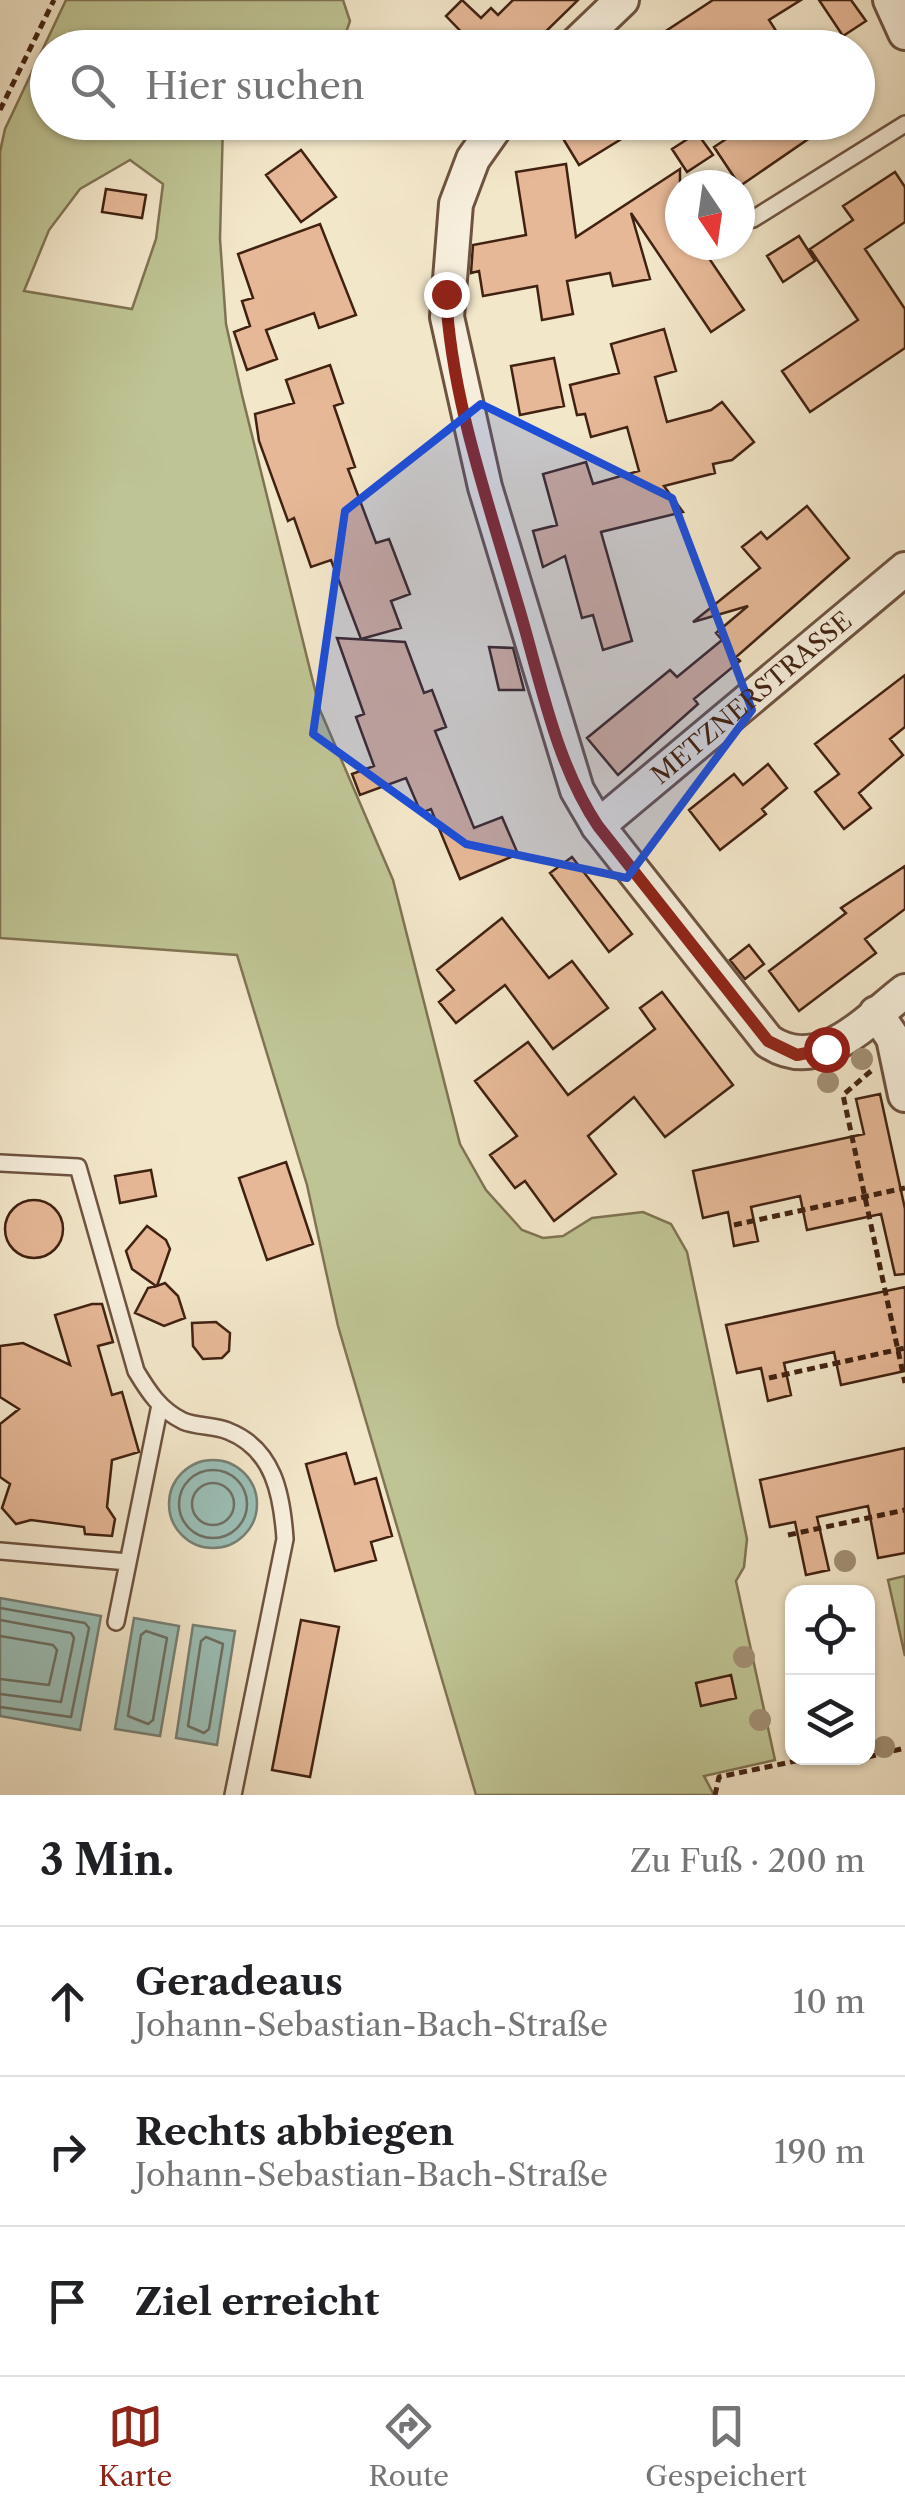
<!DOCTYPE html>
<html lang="de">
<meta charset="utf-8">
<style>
body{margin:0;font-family:"Libre Caslon Text",serif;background:#f6f6f6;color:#202124}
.controls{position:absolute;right:30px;bottom:30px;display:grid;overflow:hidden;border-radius:20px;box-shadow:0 2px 8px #0004}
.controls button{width:90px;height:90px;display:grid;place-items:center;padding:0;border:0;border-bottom:2px solid #e0e0e0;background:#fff;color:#202124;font:50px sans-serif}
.compass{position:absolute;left:665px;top:170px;width:90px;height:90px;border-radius:50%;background:#fff;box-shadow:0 2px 8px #0004;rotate:167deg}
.stop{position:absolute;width:30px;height:30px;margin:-22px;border:8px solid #8f2418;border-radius:50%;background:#fff}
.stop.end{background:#8f2418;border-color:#fff;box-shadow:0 2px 10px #0008}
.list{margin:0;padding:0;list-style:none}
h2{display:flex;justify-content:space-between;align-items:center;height:130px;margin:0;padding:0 40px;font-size:42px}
h2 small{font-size:32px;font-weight:400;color:#757577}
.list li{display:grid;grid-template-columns:65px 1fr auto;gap:30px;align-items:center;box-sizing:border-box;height:150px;padding:0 40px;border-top:2px solid #e0e0e0}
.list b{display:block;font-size:38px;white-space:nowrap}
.list p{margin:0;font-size:32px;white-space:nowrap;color:#757577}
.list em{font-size:32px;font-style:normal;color:#757577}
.icon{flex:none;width:55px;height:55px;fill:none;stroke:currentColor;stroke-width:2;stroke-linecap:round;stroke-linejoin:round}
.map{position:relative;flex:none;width:905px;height:1795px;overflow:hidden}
.search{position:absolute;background:#fff;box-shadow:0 2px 8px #0004;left:30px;right:30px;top:30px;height:110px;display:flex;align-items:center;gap:25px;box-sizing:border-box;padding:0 35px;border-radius:55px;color:#757577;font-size:38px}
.sheet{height:580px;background:#fff}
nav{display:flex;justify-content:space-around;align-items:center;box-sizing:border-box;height:140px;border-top:2px solid #e0e0e0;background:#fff;font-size:28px;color:#757577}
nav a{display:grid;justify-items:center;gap:5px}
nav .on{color:#8f2418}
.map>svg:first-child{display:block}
.green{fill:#bfc494;stroke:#807353;stroke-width:2.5;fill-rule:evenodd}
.water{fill:#9bbfb7;stroke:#778075;stroke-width:2.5}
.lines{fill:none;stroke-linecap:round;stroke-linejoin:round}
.shore{stroke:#6e7064;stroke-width:2.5}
.building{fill:#e6b897;stroke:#412212;stroke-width:2.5}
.lane-casing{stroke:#6e5340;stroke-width:20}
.street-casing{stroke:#6e5340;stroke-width:38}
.path{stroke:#412212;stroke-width:5;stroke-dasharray:8 5;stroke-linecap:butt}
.lane{stroke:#f7efdd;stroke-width:15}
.street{stroke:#f7efdd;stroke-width:32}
.tree{fill:#a29176}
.route{stroke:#8f2418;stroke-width:12}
.marked{fill:#1d4ed8;fill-opacity:0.2;stroke:#1d4ed8;stroke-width:8;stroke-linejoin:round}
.labels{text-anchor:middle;stroke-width:8;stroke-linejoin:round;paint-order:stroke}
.street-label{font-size:25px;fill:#412212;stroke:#f7efdd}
</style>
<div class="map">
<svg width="905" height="1795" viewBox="0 0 905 1795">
<rect width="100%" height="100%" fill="#f3e7ca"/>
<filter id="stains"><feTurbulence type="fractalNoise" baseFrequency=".002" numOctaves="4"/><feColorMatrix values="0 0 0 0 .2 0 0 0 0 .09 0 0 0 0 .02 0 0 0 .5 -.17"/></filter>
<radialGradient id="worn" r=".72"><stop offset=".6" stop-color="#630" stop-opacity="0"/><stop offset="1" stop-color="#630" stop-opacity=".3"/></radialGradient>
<!-- green -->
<path class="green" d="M 66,0 L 343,0 L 350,21 L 341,47 L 48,48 L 48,122 L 223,123 L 220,239 L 226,324 L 242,395 L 320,710 L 393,880 L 460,1144 L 486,1190 L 522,1230 L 543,1238 L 563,1236 L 592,1218 L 643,1212 L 671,1224 L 687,1252 L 747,1539 L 744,1567 L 736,1581 L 775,1760 L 704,1776 L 714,1795 L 476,1795 L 338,1326 L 307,1185 L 237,955 L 0,938 L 0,152 L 5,129 ZM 130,160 L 163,184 L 156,239 L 132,309 L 24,291 L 49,230 L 80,189 Z
M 905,1576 L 905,1656 L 888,1580 Z"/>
<!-- water -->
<path class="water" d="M169 1504a44 44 0 1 1 88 0a44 44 0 1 1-88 0Z
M 0,1598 L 101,1616 L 80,1730 L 0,1716 Z
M 134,1618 L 179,1626 L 160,1736 L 115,1729 Z
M 193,1625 L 235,1631 L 217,1745 L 176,1738 Z"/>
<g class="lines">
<!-- shore -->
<path class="shore" d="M179 1504a34 34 0 1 1 68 0a34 34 0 1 1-68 0Z
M192 1504a21 21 0 1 1 42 0a21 21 0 1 1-42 0Z
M 0,1608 L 85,1623 L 89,1628 L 71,1717 L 0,1707
M 0,1620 L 71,1633 L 74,1638 L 61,1702 L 0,1694
M 146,1631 L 167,1638 L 153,1720 L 148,1724 L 128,1716 L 141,1635 Z
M 0,1636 L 53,1645 L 57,1650 L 49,1685 L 0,1679
M 206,1637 L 223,1644 L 209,1729 L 204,1733 L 188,1726 L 201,1641 Z"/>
</g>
<!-- building -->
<path class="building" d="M 462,0 L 481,18 L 491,8 L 498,15 L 513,0 L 578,0 L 529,48 L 515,33 L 499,48 L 477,48 L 446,16 Z
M 713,0 L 801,0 L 769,20 L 787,48 L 640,48 Z
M 819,0 L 851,0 L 866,21 L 843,36 Z
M 553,122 L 649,122 L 579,165 Z
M 752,122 L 833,122 L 740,186 L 714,147 Z
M 697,133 L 713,155 L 687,172 L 672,149 Z
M 301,150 L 336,197 L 301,222 L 266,175 Z
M 566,164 L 576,237 L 680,169 L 680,245 L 700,245 L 744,310 L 711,332 L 631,213 L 650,279 L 613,286 L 610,273 L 567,281 L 573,314 L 542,320 L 537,286 L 483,296 L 479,271 L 471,273 L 473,245 L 526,235 L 516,172 Z
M 895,172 L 905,187 L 905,222 L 865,249 L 905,309 L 905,348 L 810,412 L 782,371 L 858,320 L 810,249 L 853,220 L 843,206 Z
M 106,189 L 146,195 L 142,218 L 102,212 Z
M 320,224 L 356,315 L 319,328 L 314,313 L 266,330 L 277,359 L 247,370 L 234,332 L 250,326 L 242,301 L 253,298 L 238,254 Z
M 799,236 L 815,261 L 783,282 L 767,256 Z
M 664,329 L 676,371 L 655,377 L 667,422 L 711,410 L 722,402 L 754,442 L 732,460 L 713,464 L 715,473 L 664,486 L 683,512 L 601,532 L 632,641 L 603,650 L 593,615 L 582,618 L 565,556 L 543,567 L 533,531 L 557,525 L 543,474 L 586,462 L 593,484 L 639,471 L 627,427 L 591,437 L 585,414 L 577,415 L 570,385 L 619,373 L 611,344 Z
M 554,358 L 564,406 L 520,415 L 511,366 Z
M 330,365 L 343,403 L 334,406 L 355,467 L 348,469 L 376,543 L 389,539 L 410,594 L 391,601 L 401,628 L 361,639 L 331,560 L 311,567 L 294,518 L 288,521 L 259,441 L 255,414 L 294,403 L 286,380 Z
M 807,506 L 849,558 L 736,657 L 740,661 L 694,699 L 698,704 L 618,775 L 587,738 L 670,670 L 677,677 L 722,640 L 716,633 L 748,606 L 693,622 L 760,568 L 742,547 L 761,532 L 767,539 Z
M 337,638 L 405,642 L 424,693 L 432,690 L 446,727 L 435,731 L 474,828 L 502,817 L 518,854 L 460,879 L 431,809 L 421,813 L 406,778 L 360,795 L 352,774 L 374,766 L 356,717 L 364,714 Z
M 489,647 L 513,648 L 524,690 L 499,690 Z
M 905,675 L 905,727 L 890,739 L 903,755 L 859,793 L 871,808 L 844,829 L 815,792 L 839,774 L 815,744 Z
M 768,764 L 787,788 L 762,809 L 766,814 L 720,850 L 689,810 L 734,774 L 743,785 Z
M 572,857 L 632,934 L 609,952 L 550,873 Z
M 905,866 L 905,909 L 865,939 L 876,953 L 799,1011 L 769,971 L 846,913 L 841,908 Z
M 502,918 L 549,978 L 572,961 L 608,1008 L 553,1049 L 505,985 L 456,1023 L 439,1002 L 454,990 L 437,970 Z
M 749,945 L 764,964 L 745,979 L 730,960 Z
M 662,992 L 733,1085 L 665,1137 L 634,1097 L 588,1136 L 616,1174 L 554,1221 L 525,1181 L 515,1188 L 490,1155 L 517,1136 L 475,1081 L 528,1042 L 568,1095 L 655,1029 L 640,1008 Z
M 880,1094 L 905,1209 L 905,1274 L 895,1275 L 881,1214 L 807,1230 L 800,1196 L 751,1207 L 758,1241 L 734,1246 L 728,1212 L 703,1218 L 693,1171 L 864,1134 L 856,1099 Z
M 286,1162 L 313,1244 L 267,1260 L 239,1178 Z
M 151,1170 L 156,1196 L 120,1203 L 115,1176 Z
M5 1229a29 29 0 1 1 58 0a29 29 0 1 1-58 0Z
M 147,1226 L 166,1240 L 170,1249 L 157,1286 L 165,1283 L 178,1296 L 185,1318 L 164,1326 L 135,1313 L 148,1288 L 156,1286 L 132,1269 L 126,1251 Z
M 905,1287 L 905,1371 L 841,1385 L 834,1352 L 811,1357 L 784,1363 L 791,1395 L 768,1401 L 761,1368 L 737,1373 L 726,1325 Z
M 92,1304 L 102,1304 L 113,1342 L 98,1346 L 112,1395 L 122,1392 L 139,1452 L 112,1460 L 107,1507 L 115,1519 L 112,1536 L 85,1534 L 84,1527 L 31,1520 L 16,1524 L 2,1508 L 10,1484 L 0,1477 L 0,1424 L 19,1409 L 0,1397 L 0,1346 L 23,1343 L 70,1365 L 55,1315 Z
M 216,1322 L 230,1333 L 229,1351 L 222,1358 L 203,1359 L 193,1346 L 192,1323 Z
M 905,1448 L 905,1553 L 878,1558 L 868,1506 L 817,1517 L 829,1570 L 806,1575 L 795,1522 L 770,1527 L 760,1480 Z
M 346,1453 L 355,1484 L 376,1478 L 392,1536 L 371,1542 L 376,1560 L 335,1571 L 306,1464 Z
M 301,1620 L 339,1627 L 310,1777 L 272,1770 Z
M 731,1675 L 736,1698 L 701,1706 L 696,1683 Z"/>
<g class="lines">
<!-- lane casing -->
<g class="lane-casing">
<path id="lane" d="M 740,221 L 753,219 L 905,124
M 0,1163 L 78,1167 L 136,1371 C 148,1391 160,1410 183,1421 C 197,1427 214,1425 228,1431 C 274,1449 282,1495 285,1539 L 233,1795
M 0,1551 L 128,1562
M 116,1622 L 160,1405"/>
</g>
<!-- street casing -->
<g class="street-casing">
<g id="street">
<path d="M 890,0 L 905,33"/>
<path d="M 572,48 L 622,0"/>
<path d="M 499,122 L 473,159 L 456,204 L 447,317 L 485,487 L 577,790 L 598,826 L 768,1041 C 819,1076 866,1021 905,991"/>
<path id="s1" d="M 598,826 L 905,569"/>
<path d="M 876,1013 L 893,1038 L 905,1095"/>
</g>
</g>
<!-- path -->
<path class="path" d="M 0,110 L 54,0
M 871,1071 L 843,1095 L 905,1383
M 734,1225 L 905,1188
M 769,1378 L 905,1348
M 788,1535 L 905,1510
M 868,1757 L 905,1748
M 855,1758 L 864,1758
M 715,1795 L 719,1777 L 810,1758"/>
<!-- lane -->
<use href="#lane" class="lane"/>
<!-- street -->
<use href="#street" class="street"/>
</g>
<!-- trees -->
<g class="tree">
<circle cx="862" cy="1059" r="11"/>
<circle cx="828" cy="1082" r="11"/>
<circle cx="845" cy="1561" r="11"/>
<circle cx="744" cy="1657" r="11"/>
<circle cx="760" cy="1720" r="11"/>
<circle cx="884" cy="1747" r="11"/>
</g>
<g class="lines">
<!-- route -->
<path class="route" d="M 446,294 C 451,399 489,504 518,605 C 540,678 555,762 598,826 L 768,1041 L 797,1055 L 826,1049"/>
</g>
<!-- marked area -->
<path class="marked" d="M 481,404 L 672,498 L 752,710 L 627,878 L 466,844 L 313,734 L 345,511 Z"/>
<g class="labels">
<!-- street labels -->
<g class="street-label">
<text dy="9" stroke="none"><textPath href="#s1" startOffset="200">METZNERSTRASSE</textPath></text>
</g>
</g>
<rect width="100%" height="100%" filter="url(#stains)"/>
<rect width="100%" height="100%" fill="url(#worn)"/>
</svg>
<div class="controls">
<button><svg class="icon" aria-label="locate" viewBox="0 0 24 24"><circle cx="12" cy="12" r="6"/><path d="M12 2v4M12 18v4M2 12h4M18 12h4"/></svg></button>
<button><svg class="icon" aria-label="layers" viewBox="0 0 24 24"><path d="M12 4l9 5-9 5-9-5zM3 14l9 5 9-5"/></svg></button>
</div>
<svg class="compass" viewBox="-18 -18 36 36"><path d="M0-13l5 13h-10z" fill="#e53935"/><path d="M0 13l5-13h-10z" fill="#757577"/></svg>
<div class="stop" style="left:826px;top:1049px"></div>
<div class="stop end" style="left:446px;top:294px"></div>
<div class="search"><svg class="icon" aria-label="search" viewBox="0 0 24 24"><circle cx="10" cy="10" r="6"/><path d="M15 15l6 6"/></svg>Hier suchen</div>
</div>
<section class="sheet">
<h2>3 Min.<small>Zu Fuß · 200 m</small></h2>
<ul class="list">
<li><svg class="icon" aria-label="ahead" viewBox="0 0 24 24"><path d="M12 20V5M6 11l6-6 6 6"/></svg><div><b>Geradeaus</b><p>Johann-Sebastian-Bach-Straße</p></div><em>10 m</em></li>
<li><svg class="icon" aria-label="right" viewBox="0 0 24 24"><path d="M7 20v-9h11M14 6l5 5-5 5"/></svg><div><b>Rechts abbiegen</b><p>Johann-Sebastian-Bach-Straße</p></div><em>190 m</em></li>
<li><svg class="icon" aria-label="arrive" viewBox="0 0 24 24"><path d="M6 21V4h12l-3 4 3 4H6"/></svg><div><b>Ziel erreicht</b></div></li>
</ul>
</section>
<nav>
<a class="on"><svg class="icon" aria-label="map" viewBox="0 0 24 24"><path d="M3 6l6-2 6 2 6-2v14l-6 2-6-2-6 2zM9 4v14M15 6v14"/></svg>Karte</a>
<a><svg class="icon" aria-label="directions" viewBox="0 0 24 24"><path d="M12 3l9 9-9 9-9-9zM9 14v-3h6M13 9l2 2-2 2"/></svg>Route</a>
<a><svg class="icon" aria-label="saved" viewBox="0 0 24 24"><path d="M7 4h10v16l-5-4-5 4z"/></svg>Gespeichert</a>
</nav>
